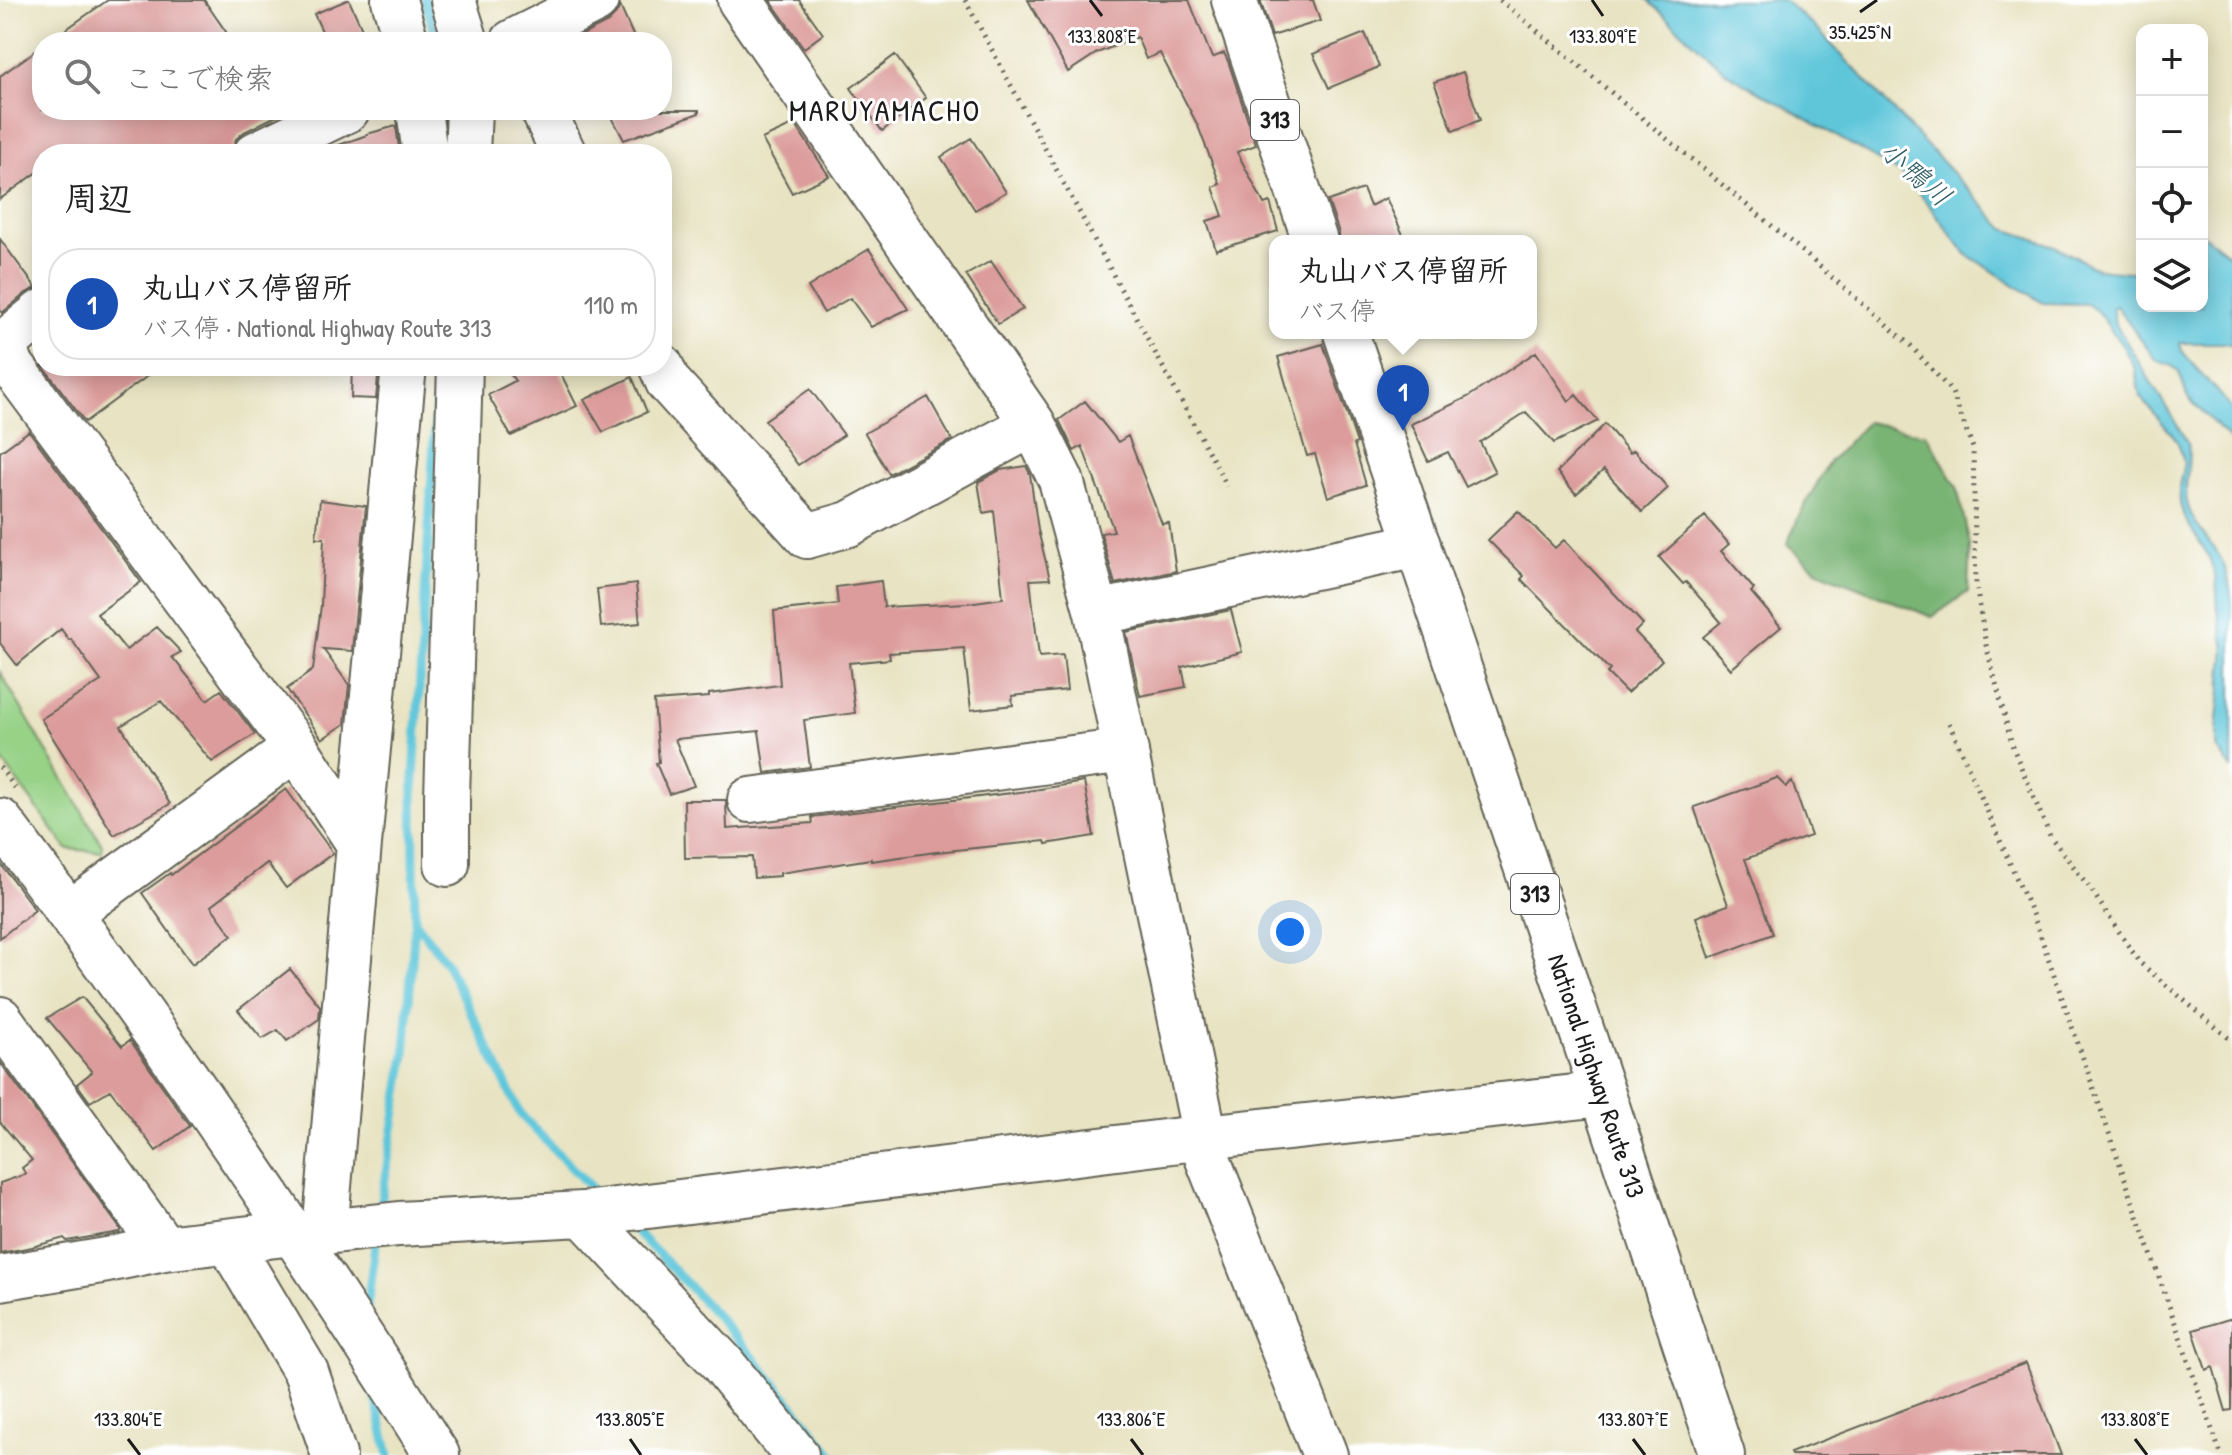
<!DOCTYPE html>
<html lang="ja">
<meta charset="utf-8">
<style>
body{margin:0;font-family:"Patrick Hand","Klee One",sans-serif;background:#f6f6f6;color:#222}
.controls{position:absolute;right:24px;top:24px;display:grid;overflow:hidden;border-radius:16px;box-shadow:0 4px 20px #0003}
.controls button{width:72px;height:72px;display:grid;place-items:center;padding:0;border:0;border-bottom:2px solid #e0e0e0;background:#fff;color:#222;font:40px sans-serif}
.you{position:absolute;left:1290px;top:932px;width:28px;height:28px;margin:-20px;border:6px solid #fff;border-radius:50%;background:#1a73e8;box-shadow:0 0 0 12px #1a73e833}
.badge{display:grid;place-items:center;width:52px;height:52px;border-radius:50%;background:#7c3aed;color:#fff;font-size:26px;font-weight:700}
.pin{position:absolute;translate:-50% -66px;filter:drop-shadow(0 2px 4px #0008)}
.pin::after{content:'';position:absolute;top:42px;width:28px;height:24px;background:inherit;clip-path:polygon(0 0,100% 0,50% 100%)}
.popup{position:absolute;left:1269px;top:235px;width:268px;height:104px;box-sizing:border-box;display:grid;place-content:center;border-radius:16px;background:#fff;filter:drop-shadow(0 2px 6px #0005);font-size:26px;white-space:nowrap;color:#767676}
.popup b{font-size:30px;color:#222}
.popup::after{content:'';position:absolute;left:50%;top:100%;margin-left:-16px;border:16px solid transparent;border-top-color:#fff}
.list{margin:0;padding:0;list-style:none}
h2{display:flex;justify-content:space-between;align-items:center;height:104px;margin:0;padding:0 32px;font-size:34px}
h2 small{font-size:26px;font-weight:400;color:#767676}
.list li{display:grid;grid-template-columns:52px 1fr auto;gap:24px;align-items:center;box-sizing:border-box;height:112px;margin:0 16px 16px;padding:0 16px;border:2px solid #e0e0e0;border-radius:32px}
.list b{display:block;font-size:30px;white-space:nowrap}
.list p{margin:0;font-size:26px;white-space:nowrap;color:#767676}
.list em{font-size:26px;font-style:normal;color:#767676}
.icon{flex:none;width:44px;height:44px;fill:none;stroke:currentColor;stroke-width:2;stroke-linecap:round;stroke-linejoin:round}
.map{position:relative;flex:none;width:2232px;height:1455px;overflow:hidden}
.search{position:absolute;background:#fff;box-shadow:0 4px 20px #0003;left:32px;top:32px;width:640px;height:88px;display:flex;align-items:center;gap:20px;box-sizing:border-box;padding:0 28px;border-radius:32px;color:#767676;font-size:30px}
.panel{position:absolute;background:#fff;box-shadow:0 4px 20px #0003;left:32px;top:144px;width:640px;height:232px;border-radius:32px}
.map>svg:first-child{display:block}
.green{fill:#97d287;stroke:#5a7752;stroke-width:2}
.forest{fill:#79b474;stroke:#4a6848;stroke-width:2}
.water{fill:#5ec6da;stroke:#3d717b;stroke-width:2}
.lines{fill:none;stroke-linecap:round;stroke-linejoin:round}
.stream{stroke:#5ec6da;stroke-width:9}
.building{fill:#dc9c9b}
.minor-casing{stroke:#636256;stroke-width:48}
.highway-casing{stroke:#636256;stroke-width:48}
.path{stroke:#636256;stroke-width:5;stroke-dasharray:2 6;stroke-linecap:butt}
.minor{stroke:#fff;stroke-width:44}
.highway{stroke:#fff;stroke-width:44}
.ticks{fill:none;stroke:#1c1c1c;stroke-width:3}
.labels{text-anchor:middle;stroke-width:6;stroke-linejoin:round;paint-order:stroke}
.shield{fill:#fff;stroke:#606060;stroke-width:2}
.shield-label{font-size:24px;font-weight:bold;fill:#1c1c1c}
.street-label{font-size:26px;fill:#1c1c1c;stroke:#fff}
.water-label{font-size:28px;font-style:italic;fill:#366068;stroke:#fff}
.quarter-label{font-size:30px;letter-spacing:2px;fill:#1c1c1c;stroke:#fff}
.ticks-label{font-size:20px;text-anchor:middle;fill:#1c1c1c;stroke:#fff;stroke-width:6;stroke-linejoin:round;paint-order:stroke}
</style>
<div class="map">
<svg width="2232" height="1455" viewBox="0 0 2232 1455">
<rect width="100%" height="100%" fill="#fff"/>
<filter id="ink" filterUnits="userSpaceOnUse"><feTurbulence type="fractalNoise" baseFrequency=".0125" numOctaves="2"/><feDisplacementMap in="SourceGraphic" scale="16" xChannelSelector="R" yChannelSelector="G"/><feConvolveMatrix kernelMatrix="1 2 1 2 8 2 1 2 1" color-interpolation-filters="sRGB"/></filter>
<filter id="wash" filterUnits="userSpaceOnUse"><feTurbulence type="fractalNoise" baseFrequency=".006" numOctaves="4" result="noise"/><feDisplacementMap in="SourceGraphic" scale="32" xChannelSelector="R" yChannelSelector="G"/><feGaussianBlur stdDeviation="1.8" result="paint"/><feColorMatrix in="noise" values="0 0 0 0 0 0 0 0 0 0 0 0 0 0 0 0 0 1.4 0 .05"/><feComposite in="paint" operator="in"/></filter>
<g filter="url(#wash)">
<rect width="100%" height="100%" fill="#e8e3c2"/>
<!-- green -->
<path class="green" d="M 0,672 L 102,845 L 102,852 L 67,849 L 0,758 Z"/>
<!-- forest -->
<path class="forest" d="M 1867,422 L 1927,435 L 1957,487 L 1970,545 L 1968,592 L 1932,617 L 1818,571 L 1787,544 L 1800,514 L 1829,462 Z"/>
<!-- water -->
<path class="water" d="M 1647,0 L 1784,0 L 1817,29 L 2005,229 L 2055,246 L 2098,269 L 2128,272 L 2142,271 L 2142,306 L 2202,306 L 2202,234 L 2232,257 L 2232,345 L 2226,343 L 2180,343 L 2182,351 L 2232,409 L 2232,441 L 2189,399 C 2182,390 2184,375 2175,368 C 2170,363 2162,364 2156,360 L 2116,306 L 2112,308 L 2115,323 L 2188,443 C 2192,464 2182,485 2188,506 C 2194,527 2211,541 2221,559 C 2228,572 2230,588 2232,602 L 2232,769 L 2217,748 L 2217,730 L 2225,648 L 2218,610 L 2216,577 L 2208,555 L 2184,517 L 2180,503 L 2179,487 L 2184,462 L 2178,443 L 2171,433 L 2140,397 L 2135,369 L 2124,348 L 2098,312 L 2087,304 L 2043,303 L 1966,254 L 1907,177 L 1727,73 Z"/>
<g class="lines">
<!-- stream -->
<path class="stream" d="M 425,0 L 437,42
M 445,147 L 446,110
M 415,921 L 446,962 L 521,1115 L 600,1197
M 379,1215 L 405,1056 L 415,921 L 413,795 L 438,373
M 625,1221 C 700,1294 769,1372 832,1455
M 366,1314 L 376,1238
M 373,1388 L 389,1455"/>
</g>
<g id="blocks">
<!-- building -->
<path class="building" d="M 108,0 L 204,0 L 233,42 L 48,42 Z
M 347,0 L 349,0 L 368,42 L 327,42 L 314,14 Z
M 770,0 L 799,0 L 823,34 L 804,48 Z
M 1028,0 L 1189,0 L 1212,58 L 1224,53 L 1228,61 L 1256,145 L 1237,152 L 1264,204 L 1270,202 L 1278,231 L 1216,250 L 1207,221 L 1223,216 L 1213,187 L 1220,184 L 1198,126 L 1160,53 L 1146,59 L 1137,37 L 1097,53 L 1068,72 Z
M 1260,0 L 1313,0 L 1320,21 L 1272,36 Z
M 620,6 L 636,42 L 568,42 L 608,22 L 616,14 Z
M 1365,33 L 1379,67 L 1329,88 L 1313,54 Z
M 42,46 L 42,110 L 288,110 L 244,132 L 236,139 L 232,150 L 226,154 L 42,154 L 42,169 L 0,199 L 0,76 Z
M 895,55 L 926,98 L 882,131 L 851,88 Z
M 1463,72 L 1480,120 L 1453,131 L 1434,82 Z
M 608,110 L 699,110 L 699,113 L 624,140 Z
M 795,124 L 829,176 L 792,193 L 762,139 Z
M 396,126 L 400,154 L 325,154 L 325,150 L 367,135 L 367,134 Z
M 971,138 L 1006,192 L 975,210 L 941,157 Z
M 1363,189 L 1370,206 L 1386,198 L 1406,241 L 1339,241 L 1339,233 L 1328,201 Z
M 0,239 L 36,288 L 26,293 L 2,313 L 0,310 Z
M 869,249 L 908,309 L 871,327 L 850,298 L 824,313 L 808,287 Z
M 991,261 L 1023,309 L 998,324 L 966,275 Z
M 1323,344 L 1357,443 L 1354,444 L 1366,485 L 1328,497 L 1315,454 L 1307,456 L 1278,357 Z
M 1536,352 L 1569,401 L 1576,395 L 1598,421 L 1554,443 L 1526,412 L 1480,442 L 1495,472 L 1466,487 L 1448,452 L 1428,461 L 1411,424 L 1468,397 Z
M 43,366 L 161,366 L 85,422 Z
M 352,366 L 379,366 L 376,399 L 351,398 Z
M 505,366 L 557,366 L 577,406 L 511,436 L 488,395 L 515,381 Z
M 632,377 L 647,412 L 603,432 L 584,400 Z
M 810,389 L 844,435 L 798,465 L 765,420 Z
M 928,397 L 952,440 L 889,474 L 865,433 Z
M 1085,401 L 1118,442 L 1128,436 L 1162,524 L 1169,523 L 1176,571 L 1115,584 L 1101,533 L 1114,531 L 1082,446 L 1074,451 L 1059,420 Z
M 1605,424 L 1630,453 L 1634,450 L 1668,488 L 1642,512 L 1604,470 L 1576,494 L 1557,472 Z
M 29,431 L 141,582 L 97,614 L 126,650 L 157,627 L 181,652 L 172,657 L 207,700 L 221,690 L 255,734 L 212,762 L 161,701 L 121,726 L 170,804 L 114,835 L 41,719 L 101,681 L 71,639 L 69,640 L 61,629 L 17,665 L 0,643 L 0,452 Z
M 1026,466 L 1030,474 L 1038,530 L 1050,579 L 1030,580 L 1039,657 L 1063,655 L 1067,690 L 1012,696 L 1013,705 L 971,710 L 964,648 L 889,653 L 890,659 L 849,663 L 855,713 L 804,720 L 810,767 L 765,773 L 759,731 L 675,739 L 694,786 L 669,794 L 656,763 L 659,762 L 654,701 L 709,697 L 709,694 L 780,685 L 774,611 L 838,604 L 836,587 L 881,581 L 884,607 L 968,603 L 1003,598 L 994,511 L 983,513 L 978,482 L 1000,470 Z
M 320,500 L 366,506 L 352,651 L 323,649 L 349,685 L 345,724 L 322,739 L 287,689 L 313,670 L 321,605 L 324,538 L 316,538 Z
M 1518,511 L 1555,548 L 1564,540 L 1643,624 L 1635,632 L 1662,660 L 1627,693 L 1607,673 L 1610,670 L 1521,579 L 1524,576 L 1488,540 Z
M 1705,516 L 1729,544 L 1721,551 L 1754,589 L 1751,592 L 1781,627 L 1731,669 L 1703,637 L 1721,622 L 1686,582 L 1683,584 L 1659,557 Z
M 636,584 L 640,623 L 601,627 L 597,589 Z
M 1231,610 L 1242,652 L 1182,667 L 1186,687 L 1140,696 L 1126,632 Z
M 1777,778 L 1786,787 L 1792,782 L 1811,836 L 1745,859 L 1773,934 L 1710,958 L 1696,917 L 1728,905 L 1694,807 Z
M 1084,782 L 1094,836 L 1046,844 L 1045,841 L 936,852 L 871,861 L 871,859 L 780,873 L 780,876 L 754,878 L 752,857 L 685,858 L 684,800 L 726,800 L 727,829 L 813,823 L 812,817 L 1028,791 Z
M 286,789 L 333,853 L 286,888 L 267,863 L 211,906 L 232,935 L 192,964 L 142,893 L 170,873 L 171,875 Z
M 0,863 L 35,910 L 0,938 Z
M 290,969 L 320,1006 L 319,1019 L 287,1041 L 278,1030 L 262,1039 L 238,1010 Z
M 82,997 L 122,1046 L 130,1040 L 190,1126 L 156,1151 L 110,1090 L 90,1102 L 77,1084 L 92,1072 L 47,1018 Z
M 0,1062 L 121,1230 L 119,1232 L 67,1241 L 64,1238 L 32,1247 L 0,1253 L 0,1183 L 26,1174 L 22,1168 L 32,1160 L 0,1122 Z
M 2232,1318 L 2232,1410 L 2226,1411 L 2213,1367 L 2206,1370 L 2193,1330 Z
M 2026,1363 L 2061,1455 L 1791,1455 L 1790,1453 Z"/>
</g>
</g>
<g filter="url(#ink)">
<use href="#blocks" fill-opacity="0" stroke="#636256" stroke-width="2"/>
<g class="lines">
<!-- minor casing -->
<g class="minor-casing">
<path id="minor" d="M 394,0 L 406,42
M 453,0 L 466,42
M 740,0 L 1033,424
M 513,42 L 596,0
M 419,110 L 425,154
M 543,110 L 564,154
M 256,154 L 347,110
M 467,154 L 469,110
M 0,347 L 42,312
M 0,350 L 296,748 L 359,844 L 325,1232
M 661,366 L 668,382 L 807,536 L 849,524 L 1033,424 L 1061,480 L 1097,613 L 1205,1137 L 1207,1157 L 1325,1455
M 1097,613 L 1418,545
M 750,800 L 1126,751
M 0,821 C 155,1025 300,1238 437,1455
M 359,844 L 404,366
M 447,864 L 447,797 L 460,366
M 70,913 L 296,748
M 0,1019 L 164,1248
M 583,1214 L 722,1363 L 796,1455
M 228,1241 L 306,1372 L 334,1455
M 0,1278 L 107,1260 L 164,1248 L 294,1233 L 325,1232 L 399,1224 L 583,1214 L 1205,1137 L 1603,1094"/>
</g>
<!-- highway casing -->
<g class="highway-casing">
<g id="highway">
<path d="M 1234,0 L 1315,241"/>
<path id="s1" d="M 1346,333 L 1603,1094 L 1722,1455"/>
</g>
</g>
<!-- path -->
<path class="path" d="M 965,0 L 1227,486
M 1500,0 L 1796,246 L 1911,346 L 1952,392 L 1973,448 L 1976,586 L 1986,645 L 2013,748 L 2050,836 L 2090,888 L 2139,962 L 2232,1041
M 1949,723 L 2036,923 L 2221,1455
M 0,767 L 16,789"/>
<!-- minor -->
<use href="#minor" class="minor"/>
<!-- highway -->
<use href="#highway" class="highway"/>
</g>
</g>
<!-- ticks -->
<path class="ticks" d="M 1090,0 L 1102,16M 1592,0 L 1603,16M 1860,12 L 1877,0M 128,1439 L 140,1455M 630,1439 L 641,1455M 1131,1439 L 1143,1455M 1633,1439 L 1645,1455M 2135,1439 L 2147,1455"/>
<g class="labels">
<!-- shield labels -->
<g class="shield">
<rect x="1251" y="100" width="48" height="40" rx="6"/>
<rect x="1511" y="874" width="48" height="40" rx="6"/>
</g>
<g class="shield-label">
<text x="1275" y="128">313</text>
<text x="1535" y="902">313</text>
</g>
<!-- street labels -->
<g class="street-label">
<text dy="9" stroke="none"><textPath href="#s1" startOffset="784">National Highway Route 313</textPath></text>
</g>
<!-- water labels -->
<g class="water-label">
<text transform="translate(1916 173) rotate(41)" y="10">小鴨川</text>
</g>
<!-- quarter labels -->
<g class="quarter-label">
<text x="885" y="121">MARUYAMACHO</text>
</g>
</g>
<g class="ticks-label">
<text x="1860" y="39">35.425°N</text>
<text x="1102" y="43">133.808°E</text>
<text x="1603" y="43">133.809°E</text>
<text x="128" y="1426">133.804°E</text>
<text x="630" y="1426">133.805°E</text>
<text x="1131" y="1426">133.806°E</text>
<text x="1633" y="1426">133.807°E</text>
<text x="2135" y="1426">133.808°E</text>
</g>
</svg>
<div class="controls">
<button>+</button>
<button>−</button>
<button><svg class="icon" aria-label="locate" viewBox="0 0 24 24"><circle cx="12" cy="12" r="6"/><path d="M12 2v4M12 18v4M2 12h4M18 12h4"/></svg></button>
<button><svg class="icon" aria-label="layers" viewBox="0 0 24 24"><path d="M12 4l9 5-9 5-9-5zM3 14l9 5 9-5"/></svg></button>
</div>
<div class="you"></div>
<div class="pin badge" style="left:1403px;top:431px;background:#1a4fb4">1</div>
<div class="popup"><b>丸山バス停留所</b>バス停</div>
<div class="search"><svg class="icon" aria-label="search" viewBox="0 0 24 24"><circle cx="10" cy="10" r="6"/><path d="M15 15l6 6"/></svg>ここで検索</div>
<section class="panel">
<h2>周辺<small></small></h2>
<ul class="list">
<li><span class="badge" style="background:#1a4fb4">1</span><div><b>丸山バス停留所</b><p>バス停 · National Highway Route 313</p></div><em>110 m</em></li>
</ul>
</section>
</div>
